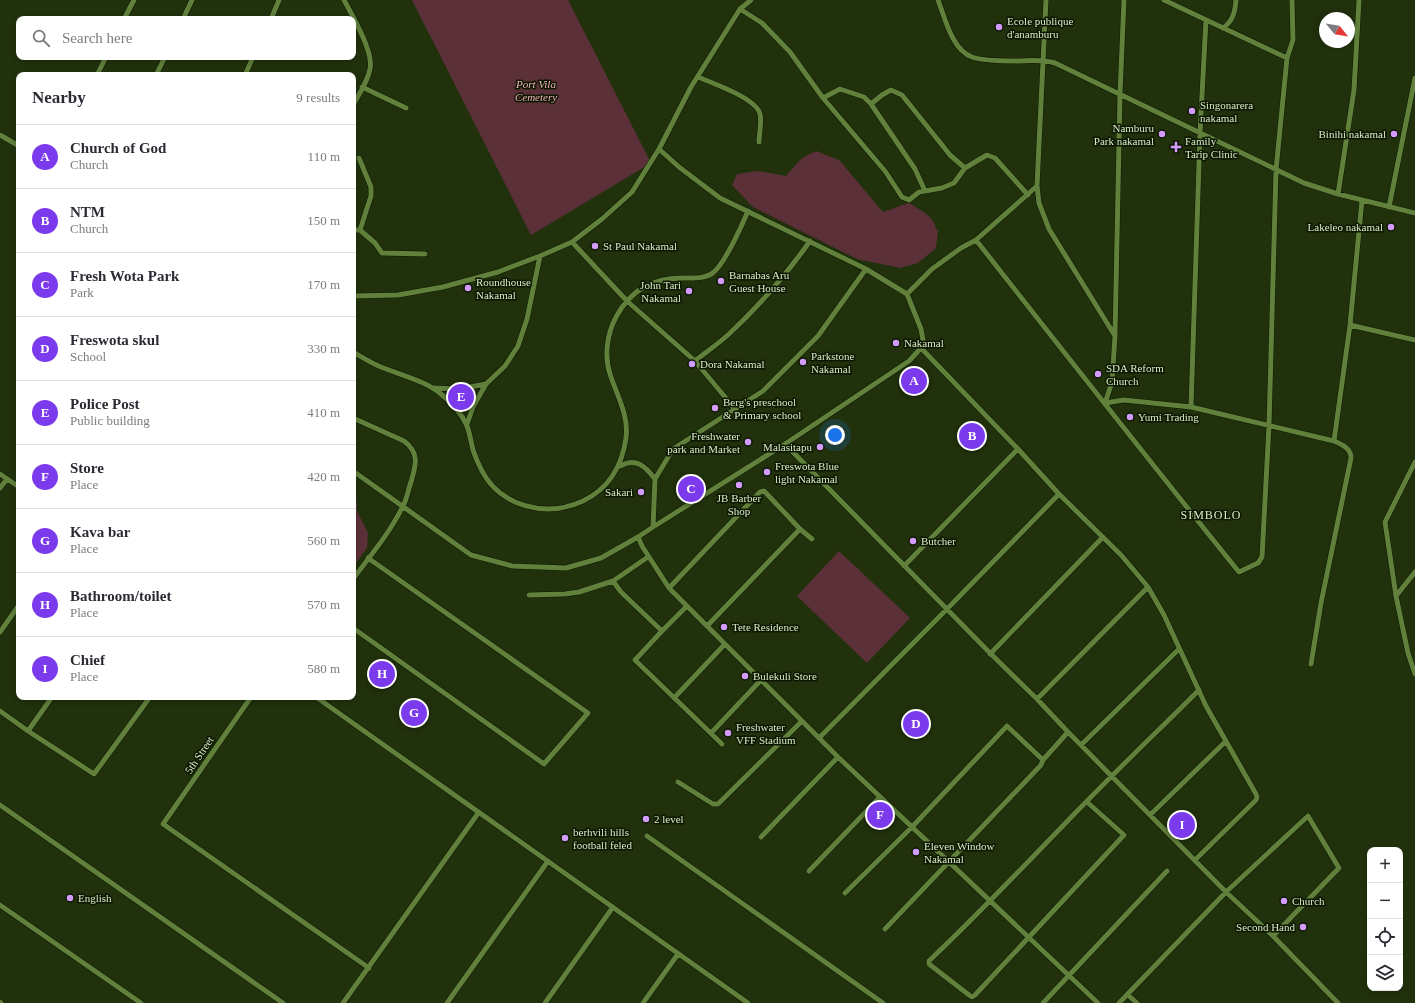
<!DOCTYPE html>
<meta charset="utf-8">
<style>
body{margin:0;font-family:"Times New Roman",serif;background:#f2f2f3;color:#2b2b33}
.controls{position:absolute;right:12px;bottom:12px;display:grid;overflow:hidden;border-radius:8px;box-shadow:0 2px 6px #0003}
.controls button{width:36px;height:36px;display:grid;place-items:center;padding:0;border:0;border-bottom:1px solid #e1e1e2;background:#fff;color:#2b2b33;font:20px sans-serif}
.compass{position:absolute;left:1319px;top:12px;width:36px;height:36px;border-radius:50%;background:#fff;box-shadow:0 2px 6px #0003;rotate:120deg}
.you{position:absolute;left:835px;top:435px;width:14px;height:14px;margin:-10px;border:3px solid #fff;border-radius:50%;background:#1a73e8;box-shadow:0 0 0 6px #1a73e833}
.badge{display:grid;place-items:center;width:26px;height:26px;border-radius:50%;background:#7c3aed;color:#fff;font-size:13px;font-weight:700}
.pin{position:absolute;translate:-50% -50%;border:2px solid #fff;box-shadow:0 1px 4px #0006}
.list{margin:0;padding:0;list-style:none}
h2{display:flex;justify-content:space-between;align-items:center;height:52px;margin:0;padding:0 16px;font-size:17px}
h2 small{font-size:13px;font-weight:400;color:#7c7c81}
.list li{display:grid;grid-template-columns:26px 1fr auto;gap:12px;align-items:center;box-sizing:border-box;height:64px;padding:0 16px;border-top:1px solid #e1e1e2}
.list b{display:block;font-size:15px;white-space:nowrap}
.list p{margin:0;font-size:13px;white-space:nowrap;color:#7c7c81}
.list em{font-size:13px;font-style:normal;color:#7c7c81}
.icon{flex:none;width:22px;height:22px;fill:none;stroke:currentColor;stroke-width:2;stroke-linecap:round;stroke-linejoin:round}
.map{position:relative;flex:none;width:1415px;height:1003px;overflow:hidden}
.search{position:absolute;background:#fff;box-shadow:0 2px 6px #0003;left:16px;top:16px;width:340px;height:44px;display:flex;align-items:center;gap:10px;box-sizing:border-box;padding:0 14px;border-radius:8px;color:#7c7c81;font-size:15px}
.panel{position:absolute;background:#fff;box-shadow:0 2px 6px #0003;left:16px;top:72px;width:340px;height:628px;border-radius:8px}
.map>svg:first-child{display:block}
.green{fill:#5c3038}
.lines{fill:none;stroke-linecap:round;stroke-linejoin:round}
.street-casing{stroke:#0a1800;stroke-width:6}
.street{stroke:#60803c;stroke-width:5}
.poi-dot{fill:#d39cfc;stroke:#0c1700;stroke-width:1.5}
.labels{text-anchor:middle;stroke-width:3;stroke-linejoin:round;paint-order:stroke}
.poi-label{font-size:11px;fill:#daecc9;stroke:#0c1700;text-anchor:start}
.park-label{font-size:11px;font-style:italic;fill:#f3b2bb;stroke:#0c1700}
.street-label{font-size:11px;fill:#daecc9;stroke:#0c1700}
.neighbourhood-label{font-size:12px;letter-spacing:1px;fill:#daecc9;stroke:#0c1700}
</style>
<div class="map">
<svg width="1415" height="1003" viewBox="0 0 1415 1003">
<rect width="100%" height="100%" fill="#21310c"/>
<!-- green -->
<path class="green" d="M 412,0 L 568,0 L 651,163 L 531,235 Z
M 816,151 L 839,160 L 883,212 L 909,203 C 920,210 934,216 936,229 L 938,230 L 936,248 L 918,263 L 900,268 L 857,259 L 753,207 L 732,185 L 737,174 L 757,171 L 786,176 L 802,158 Z
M 353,489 L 356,492 L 357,511 L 368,533 L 367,548 L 353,567 Z
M 839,551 L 910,618 L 867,663 L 797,596 Z"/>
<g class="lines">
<!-- street casing -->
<g class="street-casing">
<path id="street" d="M 344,0 C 352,15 374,52 370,69 C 368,81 359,94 353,105
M 938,0 C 945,18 952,50 972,57 C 983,61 1004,61 1015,61 C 1029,61 1042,59 1055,63 L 1304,183 L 1338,194 L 1415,213
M 1046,0 L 1037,186 L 1039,203 L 1049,229 L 1115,336
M 1164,0 L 1287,58
M 740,9 L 762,23 L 790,52 L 823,98 L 885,171 L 902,197 L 909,200 L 919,192 L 942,188 L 954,183 L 965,168 L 987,155 L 995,158 L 1028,195
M 124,19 L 134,0
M 183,19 L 192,0
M 271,19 L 279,0
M 1223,28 C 1233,21 1235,12 1236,0
M 97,75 L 106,57
M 156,75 L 165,57
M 245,75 L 253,57
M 698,77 C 714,84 756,98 760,114 C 762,122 759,134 759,142
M 362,87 L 406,108
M 823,98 L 840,89 L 864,97 L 871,104 L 915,169 L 925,191
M 871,104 L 882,95 L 891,90 L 902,95 L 950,155 L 965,168
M 0,135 L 19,146
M 359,158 L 371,187 L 371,196 L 360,230
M 1338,194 L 1354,90 L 1359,0
M 1389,207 L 1415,78
M 353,230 L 360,230 L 375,243 L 382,253 L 425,254
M 976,240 C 1063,351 1150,462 1239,572 L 1258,563 L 1262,557 L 1269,426 L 1276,170 L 1287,58 L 1293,40 L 1292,0
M 572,242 L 627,301 L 695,361
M 907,294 L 932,269 L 961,248 L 976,240 L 1037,186
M 353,296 L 398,295 L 443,287 L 498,272 L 540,256 L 572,242 L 602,219 L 632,192 L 659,149 L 691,87 L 740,9 L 751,0
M 1350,325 L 1415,340
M 921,348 L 1018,449
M 353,352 C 362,357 371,363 381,367 C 400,375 424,380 441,394 C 451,402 462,414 467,426 C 470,434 471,442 473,450 C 475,456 478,463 481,469 C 500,507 546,518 583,501 C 610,488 622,466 626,438 C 629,415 617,396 610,374 C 604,356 607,334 616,317 C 631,289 653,278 684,278 C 694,278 706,279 714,272 C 727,260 741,227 748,211
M 433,388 L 459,389 L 486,384
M 1105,403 L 1124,400 L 1191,407 L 1334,441 C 1342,445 1351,448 1351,458 L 1321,603 L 1311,664
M 1105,403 L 1112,382 L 1115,336 L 1120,94 L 1124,0
M 1191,407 L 1200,133 L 1206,20
M 735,409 L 695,361 C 706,352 718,344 729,334 C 759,306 786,275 810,241
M 353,418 L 404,441 C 420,453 416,465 411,482 C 408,490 407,500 402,508 C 389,534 370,556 353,579
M 467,424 L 473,407 L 486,384 L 505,366 L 518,346 L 527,319 L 540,256
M 1334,441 L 1350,325 L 1362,200
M 785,444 L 988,651 L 1037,699 L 1068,732 L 1226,892 L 1273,936 L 1338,1003
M 1415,462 L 1385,522 L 1396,596 L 1408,653 L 1415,674
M 620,466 C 636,457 645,466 655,479
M 353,471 L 471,555 L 512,566 L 566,568 L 601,558 L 638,537 L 653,527 L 785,444 L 909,361 L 921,348 L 923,340 L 921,329 L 907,294 L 866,269 L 720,198 L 679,167 L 659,149
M 0,474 L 19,487
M 0,488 L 7,479
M 653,527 L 655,479 L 673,449 L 763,391 L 818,336 L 866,269
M 638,537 L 642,546 L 669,588 L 838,757 L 1098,1003
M 648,557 L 613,581 L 621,592 L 662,631
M 904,566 L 1018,449 L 1059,494 L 1121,555 L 1148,587 L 1164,615 L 1206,706 L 1256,794 L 1257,797 L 1256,800 L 1195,860
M 669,588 L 760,492 L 764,491 L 766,493 L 800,529 L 812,539
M 529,595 L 565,594 L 579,592 L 613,581
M 1396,596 L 1415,572
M 687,606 L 662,631 L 635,660 L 722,744
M 707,626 L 800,529
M 353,628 L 544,764 L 588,713 L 368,558
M 0,632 L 19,605
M 990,654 L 1103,537
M 251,697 L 163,824 L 369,968
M 316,697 L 748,1003
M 674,698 L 725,644
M 1037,699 L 1148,587
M 0,711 L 28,731 L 94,774 L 150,697
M 28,731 L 52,697
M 711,733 L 761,680
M 819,738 L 947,609 L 1059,494
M 1081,745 L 1179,649
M 678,782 L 713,804 L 718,804 L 802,721
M 1087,802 L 1124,835 L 975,995 L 972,997 L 969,995 L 929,964 L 929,961 L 931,959 C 985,908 1035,854 1087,801 C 1124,763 1162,727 1199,690
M 0,805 L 283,1003
M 1150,815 L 1225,742
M 647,836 L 883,1003
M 761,837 L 838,757
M 809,871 L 880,797
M 845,893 L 912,827 L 1007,726 L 1043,760
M 0,905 L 141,1003
M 885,929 L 1041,765 L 1043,760 L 1068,732
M 1128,995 L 1137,1003
M 0,1002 L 1,1003
M 343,1003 L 479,812
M 447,1003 L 548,861
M 545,1003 L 613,907
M 643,1003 L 678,954
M 1043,1003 L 1167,871
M 1119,1003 L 1226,892 L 1308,816 L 1339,868 L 1273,936"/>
</g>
<!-- street -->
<use href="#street" class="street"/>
</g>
<!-- markers -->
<g class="poi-dot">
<circle cx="999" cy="27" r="4"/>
<circle cx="1192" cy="111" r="4"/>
<circle cx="1162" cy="134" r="4"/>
<circle cx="1394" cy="134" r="4"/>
<path d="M1174 141h4v4h4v4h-4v4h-4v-4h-4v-4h4z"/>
<circle cx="1391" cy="227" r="4"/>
<circle cx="595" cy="246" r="4"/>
<circle cx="721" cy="281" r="4"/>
<circle cx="468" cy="288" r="4"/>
<circle cx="689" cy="291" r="4"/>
<circle cx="896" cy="343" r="4"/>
<circle cx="803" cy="362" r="4"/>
<circle cx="692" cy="364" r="4"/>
<circle cx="1098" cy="374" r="4"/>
<circle cx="715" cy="408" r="4"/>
<circle cx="1130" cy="417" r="4"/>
<circle cx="748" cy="442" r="4"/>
<circle cx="820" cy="447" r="4"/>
<circle cx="767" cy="472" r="4"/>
<circle cx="739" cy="485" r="4"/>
<circle cx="641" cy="492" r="4"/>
<circle cx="913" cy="541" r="4"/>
<circle cx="724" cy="627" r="4"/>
<circle cx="745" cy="676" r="4"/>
<circle cx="728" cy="733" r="4"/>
<circle cx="646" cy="819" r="4"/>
<circle cx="565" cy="838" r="4"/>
<circle cx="916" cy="852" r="4"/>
<circle cx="70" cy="898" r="4"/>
<circle cx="1284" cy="901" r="4"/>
<circle cx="1303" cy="927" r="4"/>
</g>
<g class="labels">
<!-- poi labels -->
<g class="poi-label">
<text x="1007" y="25">Ecole publique<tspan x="1007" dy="13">d'anamburu</tspan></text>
<text x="1200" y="109">Singonarera<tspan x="1200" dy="13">nakamal</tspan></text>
<text x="1154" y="132" text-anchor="end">Namburu<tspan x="1154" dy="13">Park nakamal</tspan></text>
<text x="1386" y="138" text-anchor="end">Binihi nakamal</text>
<text x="1185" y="145">Family<tspan x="1185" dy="13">Tarip Clinic</tspan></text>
<text x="1383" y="231" text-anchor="end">Lakeleo nakamal</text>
<text x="603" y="250">St Paul Nakamal</text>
<text x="729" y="279">Barnabas Aru<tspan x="729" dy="13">Guest House</tspan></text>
<text x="476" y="286">Roundhouse<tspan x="476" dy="13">Nakamal</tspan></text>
<text x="681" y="289" text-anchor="end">John Tari<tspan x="681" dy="13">Nakamal</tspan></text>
<text x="904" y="347">Nakamal</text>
<text x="811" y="360">Parkstone<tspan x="811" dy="13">Nakamal</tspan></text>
<text x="700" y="368">Dora Nakamal</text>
<text x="1106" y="372">SDA Reform<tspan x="1106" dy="13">Church</tspan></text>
<text x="723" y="406">Berg's preschool<tspan x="723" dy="13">&amp; Primary school</tspan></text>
<text x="1138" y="421">Yumi Trading</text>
<text x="740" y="440" text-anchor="end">Freshwater<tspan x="740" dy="13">park and Market</tspan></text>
<text x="812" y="451" text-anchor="end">Malasitapu</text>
<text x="775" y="470">Freswota Blue<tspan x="775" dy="13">light Nakamal</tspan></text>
<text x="633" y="496" text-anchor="end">Sakari</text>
<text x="739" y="502" text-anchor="middle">JB Barber<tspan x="739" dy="13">Shop</tspan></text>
<text x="921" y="545">Butcher</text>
<text x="732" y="631">Tete Residence</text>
<text x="753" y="680">Bulekuli Store</text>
<text x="736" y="731">Freshwater<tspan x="736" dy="13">VFF Stadium</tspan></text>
<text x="654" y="823">2 level</text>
<text x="573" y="836">berhvili hills<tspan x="573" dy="13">football feled</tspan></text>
<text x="924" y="850">Eleven Window<tspan x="924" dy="13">Nakamal</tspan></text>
<text x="78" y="902">English</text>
<text x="1292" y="905">Church</text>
<text x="1295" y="931" text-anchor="end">Second Hand</text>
</g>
<!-- park labels -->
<g class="park-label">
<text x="536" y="88">Port Vila<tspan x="536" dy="13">Cemetery</tspan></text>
</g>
<!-- street labels -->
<g class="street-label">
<text transform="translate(199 755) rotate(-56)" y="4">5th Street</text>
</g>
<!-- neighbourhood labels -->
<g class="neighbourhood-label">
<text x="1211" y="519">SIMBOLO</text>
</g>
</g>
</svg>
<div class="controls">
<button>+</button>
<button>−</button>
<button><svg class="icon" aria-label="locate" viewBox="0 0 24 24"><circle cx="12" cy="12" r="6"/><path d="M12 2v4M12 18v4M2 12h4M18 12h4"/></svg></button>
<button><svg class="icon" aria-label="layers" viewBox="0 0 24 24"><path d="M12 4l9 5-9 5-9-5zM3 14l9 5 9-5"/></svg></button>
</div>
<svg class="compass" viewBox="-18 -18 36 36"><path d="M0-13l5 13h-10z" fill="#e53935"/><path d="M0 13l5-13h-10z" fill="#7c7c81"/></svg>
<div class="you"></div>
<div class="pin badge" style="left:914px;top:381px">A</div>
<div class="pin badge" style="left:972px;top:436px">B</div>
<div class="pin badge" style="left:691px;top:489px">C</div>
<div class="pin badge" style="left:916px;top:724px">D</div>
<div class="pin badge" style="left:461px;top:397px">E</div>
<div class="pin badge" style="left:880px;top:815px">F</div>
<div class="pin badge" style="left:414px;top:713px">G</div>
<div class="pin badge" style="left:382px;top:674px">H</div>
<div class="pin badge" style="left:1182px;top:825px">I</div>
<div class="search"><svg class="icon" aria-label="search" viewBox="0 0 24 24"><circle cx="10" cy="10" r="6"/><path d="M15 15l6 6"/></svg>Search here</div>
<section class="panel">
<h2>Nearby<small>9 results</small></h2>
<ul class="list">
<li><span class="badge">A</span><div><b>Church of God</b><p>Church</p></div><em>110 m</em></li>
<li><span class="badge">B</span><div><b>NTM</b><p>Church</p></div><em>150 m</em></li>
<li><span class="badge">C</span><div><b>Fresh Wota Park</b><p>Park</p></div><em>170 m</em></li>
<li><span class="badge">D</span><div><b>Freswota skul</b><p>School</p></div><em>330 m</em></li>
<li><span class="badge">E</span><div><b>Police Post</b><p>Public building</p></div><em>410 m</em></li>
<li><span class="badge">F</span><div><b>Store</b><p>Place</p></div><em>420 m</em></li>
<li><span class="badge">G</span><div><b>Kava bar</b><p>Place</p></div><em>560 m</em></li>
<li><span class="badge">H</span><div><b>Bathroom/toilet</b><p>Place</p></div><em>570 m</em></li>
<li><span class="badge">I</span><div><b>Chief</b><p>Place</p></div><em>580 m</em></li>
</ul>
</section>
</div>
